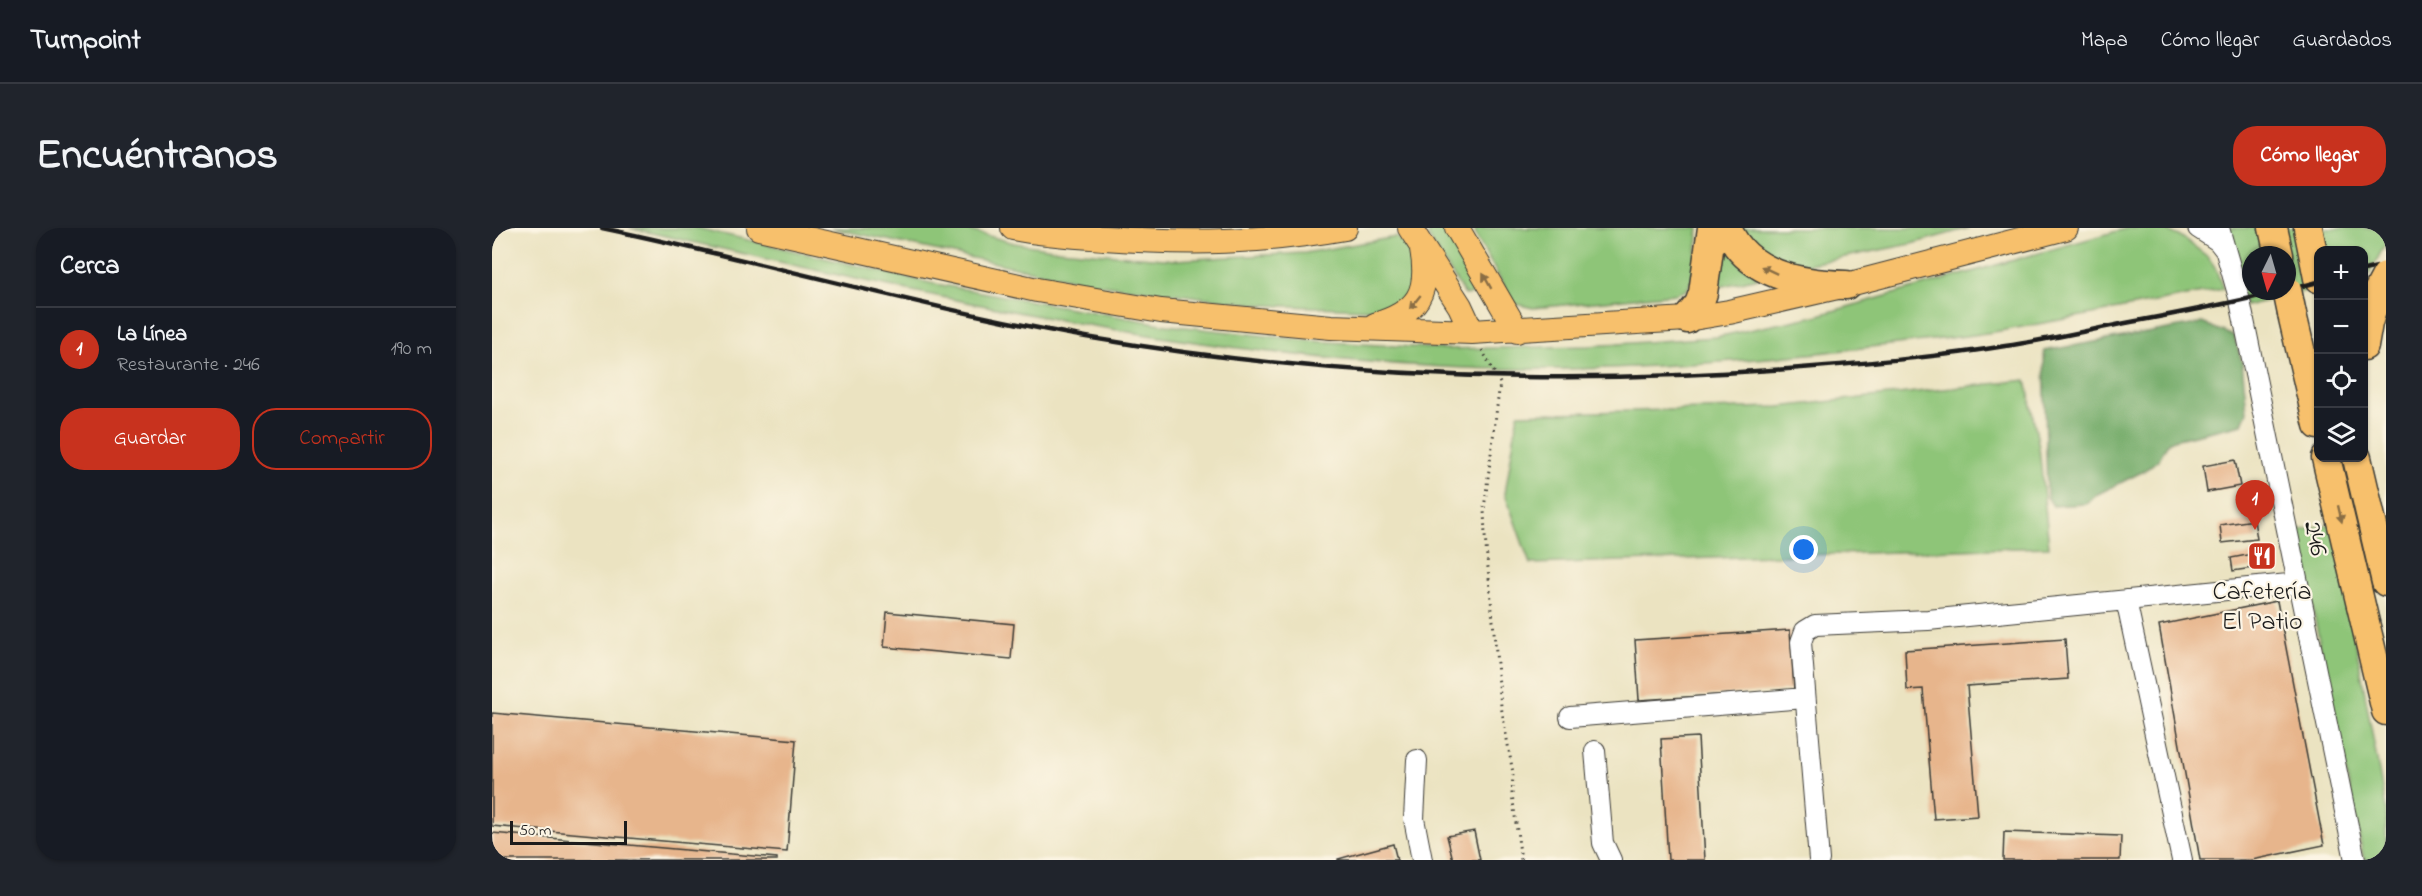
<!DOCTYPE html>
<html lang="es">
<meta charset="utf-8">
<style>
body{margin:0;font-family:"Indie Flower",sans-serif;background:#20242c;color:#f1f3f6}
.controls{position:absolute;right:18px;top:18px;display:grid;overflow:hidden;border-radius:12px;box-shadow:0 2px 4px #0004}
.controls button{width:54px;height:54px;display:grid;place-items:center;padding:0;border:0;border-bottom:2px solid #363941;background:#171b24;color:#f1f3f6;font:30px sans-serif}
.compass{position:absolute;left:1750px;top:18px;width:54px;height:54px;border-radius:50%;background:#171b24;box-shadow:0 2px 4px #0004;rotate:185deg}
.scale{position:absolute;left:18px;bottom:15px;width:117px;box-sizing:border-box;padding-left:6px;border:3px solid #1c1c1c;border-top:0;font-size:16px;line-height:21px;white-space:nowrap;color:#1c1c1c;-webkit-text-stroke:4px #fcf5e5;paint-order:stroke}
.you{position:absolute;left:1312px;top:322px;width:21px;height:21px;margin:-15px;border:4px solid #fff;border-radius:50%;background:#1a73e8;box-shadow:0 0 0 9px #1a73e833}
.badge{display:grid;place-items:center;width:39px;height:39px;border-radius:50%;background:#c8321e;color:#fff;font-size:20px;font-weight:700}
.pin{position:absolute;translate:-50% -50px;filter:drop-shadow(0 2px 3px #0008)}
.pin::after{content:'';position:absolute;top:32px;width:21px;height:18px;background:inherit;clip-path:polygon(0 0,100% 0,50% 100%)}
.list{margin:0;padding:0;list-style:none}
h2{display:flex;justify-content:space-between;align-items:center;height:78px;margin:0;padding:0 24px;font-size:26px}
h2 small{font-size:20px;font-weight:400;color:#9ea1a6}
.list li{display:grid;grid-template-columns:39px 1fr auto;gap:18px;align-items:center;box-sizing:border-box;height:84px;padding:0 24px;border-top:2px solid #363941}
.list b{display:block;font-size:22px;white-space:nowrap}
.list p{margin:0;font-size:20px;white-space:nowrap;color:#9ea1a6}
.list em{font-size:20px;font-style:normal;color:#9ea1a6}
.actions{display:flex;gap:12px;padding:18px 24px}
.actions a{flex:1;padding:14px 0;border:2px solid #c8321e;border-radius:24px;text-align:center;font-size:21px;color:#c8321e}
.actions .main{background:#c8321e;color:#fff}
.icon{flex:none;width:33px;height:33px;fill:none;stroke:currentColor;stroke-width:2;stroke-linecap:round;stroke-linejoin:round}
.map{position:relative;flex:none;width:1894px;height:632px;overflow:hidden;border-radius:24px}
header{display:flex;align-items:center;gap:36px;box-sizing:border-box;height:84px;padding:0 30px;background:#171b24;border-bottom:2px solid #363941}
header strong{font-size:28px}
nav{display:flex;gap:33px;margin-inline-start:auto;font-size:21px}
.intro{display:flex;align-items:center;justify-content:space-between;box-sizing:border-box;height:144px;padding:0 36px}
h1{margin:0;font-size:42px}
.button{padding:15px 27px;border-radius:24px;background:#c8321e;color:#fff;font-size:21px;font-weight:700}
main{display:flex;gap:36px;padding:0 36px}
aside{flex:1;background:#171b24;border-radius:24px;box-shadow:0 2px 4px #0004}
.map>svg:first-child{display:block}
.green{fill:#8ec578;stroke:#55704a;stroke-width:1.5;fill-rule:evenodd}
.forest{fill:#72aa68;stroke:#476342;stroke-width:1.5}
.building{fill:#e7b58c}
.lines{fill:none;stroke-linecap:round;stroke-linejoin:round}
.minor-casing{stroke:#3b3a35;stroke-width:22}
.major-casing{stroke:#3b3a35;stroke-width:26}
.highway-casing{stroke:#3b3a35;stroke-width:31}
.path{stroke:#3b3a35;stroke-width:3;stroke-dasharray:1.5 4.5;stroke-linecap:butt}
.minor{stroke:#fff;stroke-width:20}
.major{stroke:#f7c06c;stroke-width:24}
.highway{stroke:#f7c06c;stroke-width:28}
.rail{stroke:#1c1c1c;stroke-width:4.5}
.highway-bridge-casing{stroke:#3b3a35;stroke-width:31;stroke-linecap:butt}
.highway-bridge{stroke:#f7c06c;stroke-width:28}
.oneway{fill:#8a6e44}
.labels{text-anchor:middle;stroke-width:4.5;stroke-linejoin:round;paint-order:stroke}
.street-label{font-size:26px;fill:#1c1c1c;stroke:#fcf5e5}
.poi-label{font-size:26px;fill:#1c1c1c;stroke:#fcf5e5}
</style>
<header>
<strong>Turnpoint</strong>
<nav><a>Mapa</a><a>Cómo llegar</a><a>Guardados</a></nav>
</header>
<div class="intro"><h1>Encuéntranos</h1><a class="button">Cómo llegar</a></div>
<main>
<aside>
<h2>Cerca<small></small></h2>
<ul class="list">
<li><span class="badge">1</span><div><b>La Línea</b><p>Restaurante · 246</p></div><em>190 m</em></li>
</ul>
<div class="actions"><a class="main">Guardar</a><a>Compartir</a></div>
</aside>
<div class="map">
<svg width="1894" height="632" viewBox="0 0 1894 632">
<rect width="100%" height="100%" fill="#fcf5e5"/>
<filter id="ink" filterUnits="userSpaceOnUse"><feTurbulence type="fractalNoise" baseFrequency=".0167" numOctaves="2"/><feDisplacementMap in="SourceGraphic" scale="12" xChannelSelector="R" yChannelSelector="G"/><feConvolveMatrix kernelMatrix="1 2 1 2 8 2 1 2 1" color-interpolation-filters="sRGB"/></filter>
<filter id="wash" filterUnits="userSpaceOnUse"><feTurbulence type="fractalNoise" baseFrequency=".008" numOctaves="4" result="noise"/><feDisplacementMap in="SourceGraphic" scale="24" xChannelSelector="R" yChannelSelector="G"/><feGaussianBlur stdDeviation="1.35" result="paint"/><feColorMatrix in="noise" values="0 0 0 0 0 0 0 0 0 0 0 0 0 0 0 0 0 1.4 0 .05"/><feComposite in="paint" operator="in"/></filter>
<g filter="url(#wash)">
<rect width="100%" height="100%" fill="#ebe3c1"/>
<!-- green -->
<path class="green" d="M 138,0 L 205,0 L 438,55 L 675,97 L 820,113 L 953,121 L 1097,118 L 1224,109 L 1323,88 L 1636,0 L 1670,0 L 1691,10 L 1716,29 L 1723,39 L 1731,61 C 1657,75 1583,90 1508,103 C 1466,110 1422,114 1379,119 C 1238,136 1094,146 951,139 C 675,125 406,61 138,0 Z
M 339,0 L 468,0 L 522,15 L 567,22 L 683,32 L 813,25 L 904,9 C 922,21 924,39 926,60 L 897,82 L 770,77 L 598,55 Z
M 940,0 L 952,0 L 955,3 L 985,58 L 980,66 L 973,67 L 936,8 Z
M 983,0 L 1207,0 L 1201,49 L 1195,62 L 1183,66 L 1041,80 L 1024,76 L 1019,70 L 984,8 Z
M 1244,0 L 1477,0 L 1419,16 L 1312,37 L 1290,36 L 1262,22 Z
M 1737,0 L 1894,0 L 1894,15 L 1876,48 L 1872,49 L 1872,22 L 1826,22 L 1826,60 L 1753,78 ZM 1759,27 L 1795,27 L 1795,63 L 1759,63 Z
M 1226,12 L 1266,50 L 1227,59 L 1220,54 Z
M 1534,152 L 1547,219 L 1557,319 L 1038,336 L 1013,266 L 1026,186 L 1287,179 Z
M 1842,295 L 1894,582 L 1894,632 L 1872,632 L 1805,303 Z"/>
<!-- forest -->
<path class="forest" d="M 1710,95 L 1742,108 L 1750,134 L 1755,183 L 1750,196 L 1677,213 L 1667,231 L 1652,243 L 1606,266 L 1593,276 L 1561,278 L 1555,269 L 1552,123 Z"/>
<g id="blocks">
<!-- building -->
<path class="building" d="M 1743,232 L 1748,258 L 1715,264 L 1711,238 Z
M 1762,292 L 1765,311 L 1730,315 L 1728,297 Z
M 1771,324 L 1773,338 L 1741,343 L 1739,330 Z
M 1785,373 L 1832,617 L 1760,632 L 1708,632 L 1667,397 Z
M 395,384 L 522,396 L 519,431 L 392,419 Z
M 1298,402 L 1302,462 L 1147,472 L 1143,412 Z
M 1573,411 L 1576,451 L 1475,458 L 1486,588 L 1442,591 L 1431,461 L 1415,462 L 1413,422 Z
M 0,485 L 304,512 L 295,624 L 0,598 Z
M 1206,509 L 1213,632 L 1176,632 L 1169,511 Z
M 982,603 L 988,632 L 961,632 L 955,608 Z
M 1512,604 L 1629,608 L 1628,632 L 1511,632 Z
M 0,605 L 285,630 L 285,632 L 0,632 Z
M 901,616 L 905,632 L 846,632 L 846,631 Z"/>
</g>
</g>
<g filter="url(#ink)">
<use href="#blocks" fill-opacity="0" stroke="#3b3a35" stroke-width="1.5"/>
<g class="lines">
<!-- minor casing -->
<g class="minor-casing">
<path id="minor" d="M 1706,0 L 1726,13 L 1733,22
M 1727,0 L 1748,73 L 1863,632
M 1634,372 L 1690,632
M 1078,489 L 1313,470
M 1103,523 L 1111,615 L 1119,632
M 925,532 L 922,591 L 930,632
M 1327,632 L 1309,414 L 1313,403 L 1323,397 L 1436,392 L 1806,355"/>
</g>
<!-- major casing -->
<g class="major-casing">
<path id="major" d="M 267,0 L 545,62 L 669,83 L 839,99 L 980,104 L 1195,91 L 1237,84 L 1354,57 L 1574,0
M 521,0 C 551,6 582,8 612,10 C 697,16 769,15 853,0
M 918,0 L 968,78 L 980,104
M 965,0 L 1025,103
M 883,97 C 926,84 938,65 930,21"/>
</g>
<!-- highway casing -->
<g class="highway-casing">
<path id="highway" d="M 1235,0 C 1255,47 1308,56 1354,57
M 1781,0 L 1787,27
M 1816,0 L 1826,50
M 1800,86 L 1826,197
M 1195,91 L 1207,76 L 1211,65 L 1220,0
M 1872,118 L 1876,95 L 1886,63
M 1834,230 L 1894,483
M 1865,230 L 1894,354"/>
</g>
<!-- path -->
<path class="path" d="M 990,122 L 1008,155 L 992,281 L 993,308 L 1009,478 L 1021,545 L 1020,566 L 1029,632"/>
<!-- minor -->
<use href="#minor" class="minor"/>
<!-- major -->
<use href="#major" class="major"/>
<!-- highway -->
<use href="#highway" class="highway"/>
<!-- rail -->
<path class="rail" d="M 110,0 C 272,34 431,80 594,109 C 838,151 1088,159 1334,138 C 1394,133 1454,128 1513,118 C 1555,112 1597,102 1639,94 C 1689,85 1739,75 1789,63
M 1872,42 L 1894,37
M 1795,62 L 1826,54"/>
<!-- highway-bridge casing -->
<g class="highway-bridge-casing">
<path id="highway-bridge" d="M 1795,62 L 1800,86
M 1886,63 L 1894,48"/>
</g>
<!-- highway-bridge -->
<use href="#highway-bridge" class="highway-bridge"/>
</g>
<!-- one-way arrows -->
<defs><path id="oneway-solid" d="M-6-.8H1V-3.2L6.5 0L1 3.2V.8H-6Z" transform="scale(1.5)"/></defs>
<g class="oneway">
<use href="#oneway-solid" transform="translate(1277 42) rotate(-155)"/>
<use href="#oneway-solid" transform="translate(995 53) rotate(-119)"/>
<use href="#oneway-solid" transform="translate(923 74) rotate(129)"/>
<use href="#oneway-solid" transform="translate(1848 286) rotate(77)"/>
</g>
</g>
<!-- icons -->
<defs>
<g id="restaurant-square" transform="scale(1.5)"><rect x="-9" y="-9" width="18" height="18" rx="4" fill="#c8321e" stroke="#fcf5e5"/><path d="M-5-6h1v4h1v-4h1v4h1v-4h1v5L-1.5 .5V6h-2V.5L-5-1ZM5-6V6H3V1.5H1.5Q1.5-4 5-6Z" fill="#fff"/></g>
</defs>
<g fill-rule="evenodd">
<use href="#restaurant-square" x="1770" y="328"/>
</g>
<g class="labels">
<!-- street labels -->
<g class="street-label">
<text transform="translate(1825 310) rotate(78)" y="9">246</text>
</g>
<!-- poi labels -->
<g class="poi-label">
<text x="1770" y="371">Cafetería<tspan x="1770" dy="30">El Patio</tspan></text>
</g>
</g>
</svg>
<div class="controls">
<button>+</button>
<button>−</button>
<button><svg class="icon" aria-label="locate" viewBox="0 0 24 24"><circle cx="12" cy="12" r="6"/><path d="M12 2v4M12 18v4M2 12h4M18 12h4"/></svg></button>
<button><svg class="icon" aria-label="layers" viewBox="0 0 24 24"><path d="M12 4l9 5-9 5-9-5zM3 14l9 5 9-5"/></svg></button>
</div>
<svg class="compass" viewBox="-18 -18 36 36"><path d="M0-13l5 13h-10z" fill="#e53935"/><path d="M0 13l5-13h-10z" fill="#9ea1a6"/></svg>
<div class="scale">50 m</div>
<div class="you"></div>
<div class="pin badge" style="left:1763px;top:302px">1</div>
</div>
</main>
